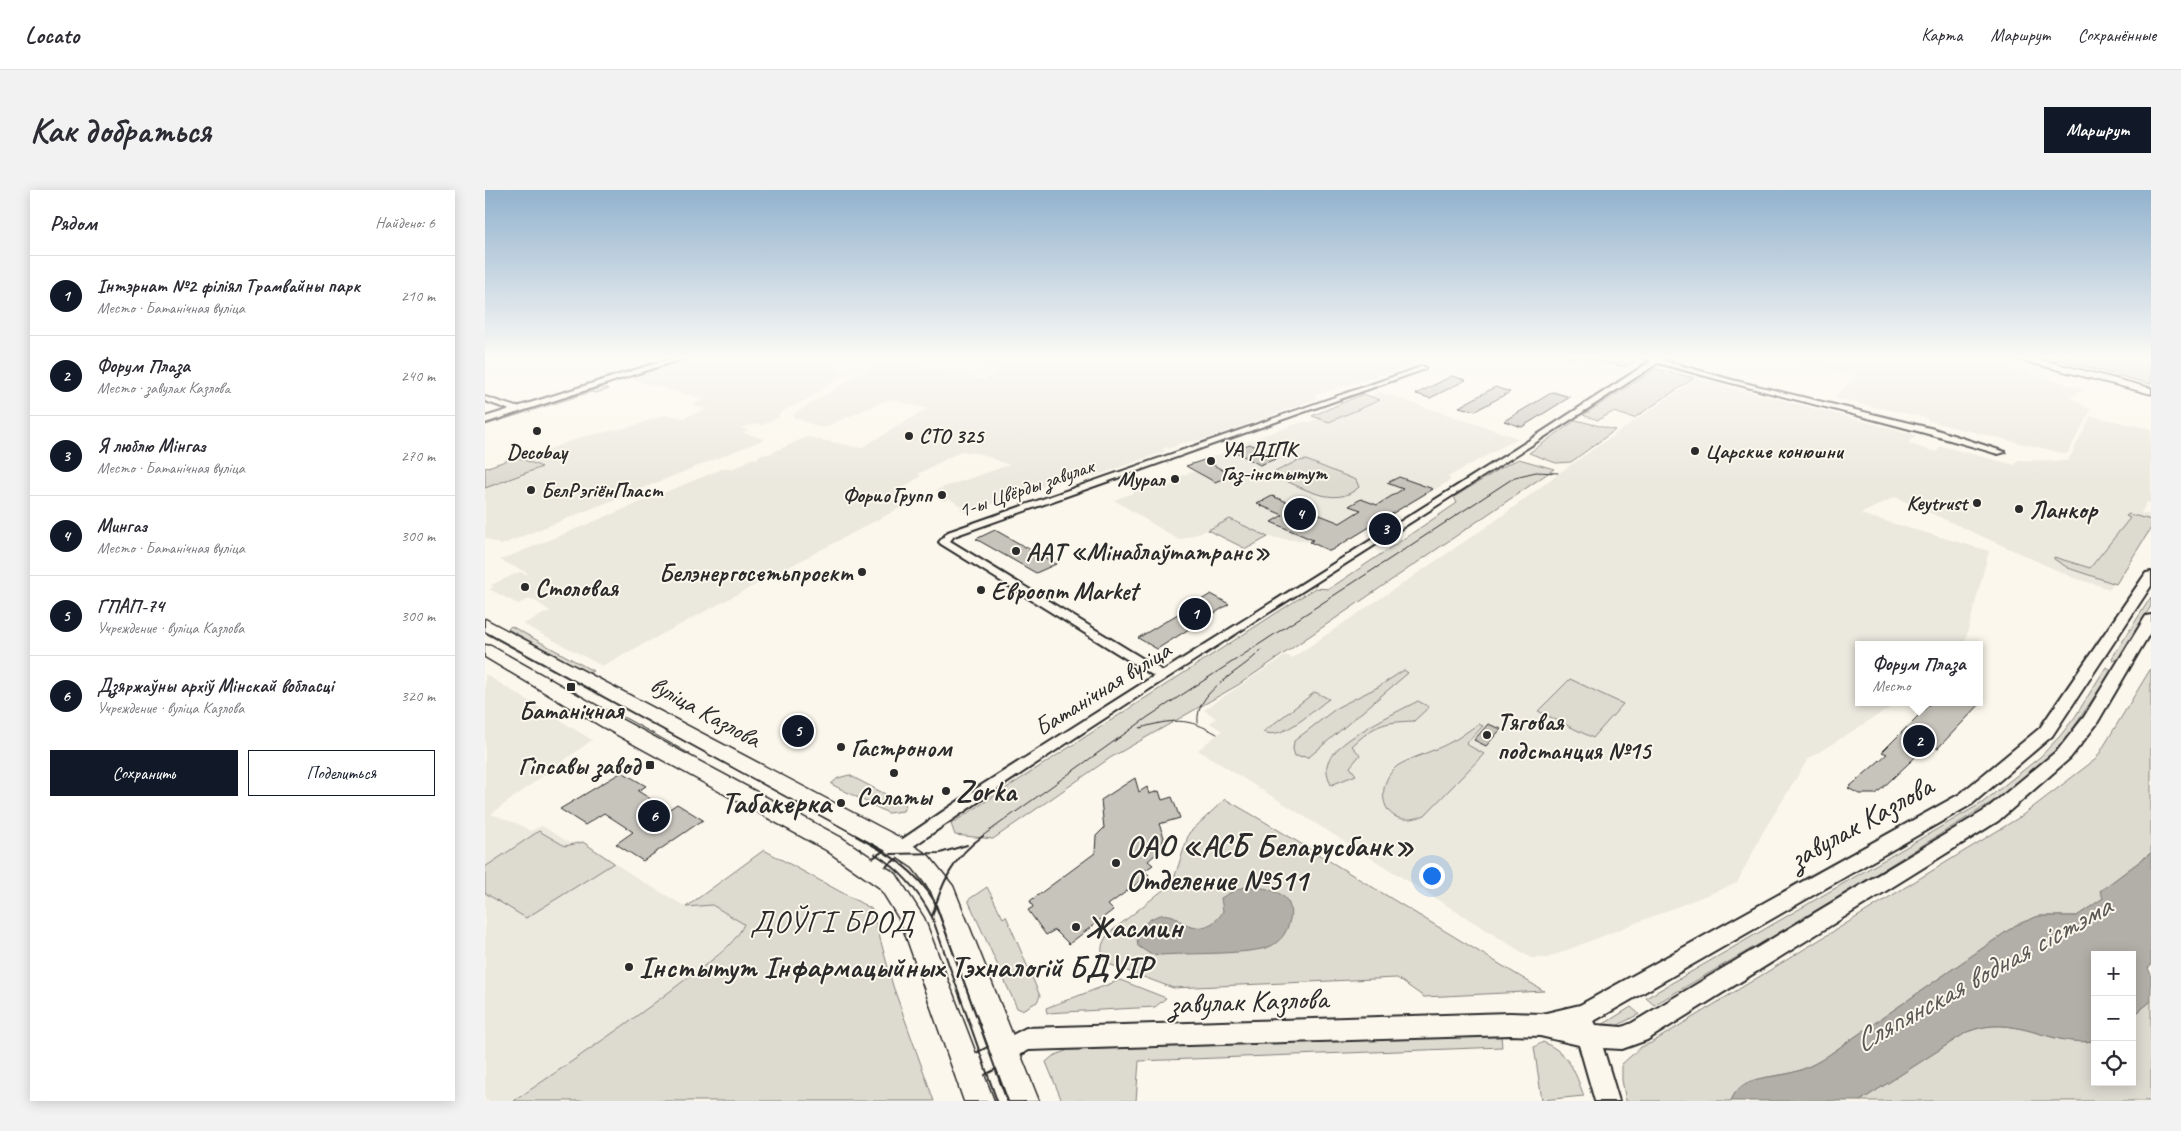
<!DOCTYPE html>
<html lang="ru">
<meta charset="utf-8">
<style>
body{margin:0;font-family:Caveat,sans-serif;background:#f2f2f3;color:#2b2b33}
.controls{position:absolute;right:15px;bottom:15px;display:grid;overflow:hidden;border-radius:0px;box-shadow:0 2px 12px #0003}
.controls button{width:45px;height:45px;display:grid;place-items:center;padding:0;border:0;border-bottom:1px solid #e1e1e2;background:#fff;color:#2b2b33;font:25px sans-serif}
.you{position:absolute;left:946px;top:685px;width:18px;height:18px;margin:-12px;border:4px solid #fff;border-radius:50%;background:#1a73e8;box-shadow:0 0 0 8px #1a73e833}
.badge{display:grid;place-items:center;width:32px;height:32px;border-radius:50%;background:#111827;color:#fff;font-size:16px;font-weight:700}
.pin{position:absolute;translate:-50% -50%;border:2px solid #fff;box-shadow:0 1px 5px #0006}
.popup{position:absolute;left:1370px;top:451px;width:128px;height:65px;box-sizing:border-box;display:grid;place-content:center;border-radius:0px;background:#fff;filter:drop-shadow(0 1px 4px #0005);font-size:16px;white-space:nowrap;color:#7c7c81}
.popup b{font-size:19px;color:#2b2b33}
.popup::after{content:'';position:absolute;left:50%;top:100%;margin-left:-10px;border:10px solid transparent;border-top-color:#fff}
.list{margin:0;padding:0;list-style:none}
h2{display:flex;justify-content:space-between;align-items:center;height:65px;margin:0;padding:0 20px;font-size:21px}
h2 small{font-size:16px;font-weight:400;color:#7c7c81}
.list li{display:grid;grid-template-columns:32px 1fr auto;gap:15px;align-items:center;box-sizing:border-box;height:80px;padding:0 20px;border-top:1px solid #e1e1e2}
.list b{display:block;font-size:19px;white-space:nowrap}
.list p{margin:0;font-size:16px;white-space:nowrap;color:#7c7c81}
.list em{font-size:16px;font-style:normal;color:#7c7c81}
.actions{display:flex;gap:10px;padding:15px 20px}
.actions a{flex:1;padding:11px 0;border:1px solid #111827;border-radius:0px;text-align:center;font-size:18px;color:#111827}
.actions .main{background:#111827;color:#fff}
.icon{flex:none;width:28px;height:28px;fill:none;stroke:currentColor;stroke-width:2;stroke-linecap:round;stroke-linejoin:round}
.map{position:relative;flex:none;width:1666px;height:911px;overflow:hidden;border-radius:0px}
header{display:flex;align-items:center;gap:30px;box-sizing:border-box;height:70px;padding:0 25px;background:#fff;border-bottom:1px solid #e1e1e2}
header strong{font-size:24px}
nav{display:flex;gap:28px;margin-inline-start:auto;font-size:18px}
.intro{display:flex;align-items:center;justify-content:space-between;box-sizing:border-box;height:120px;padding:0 30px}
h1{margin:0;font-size:35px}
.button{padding:12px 22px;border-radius:0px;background:#111827;color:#fff;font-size:18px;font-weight:700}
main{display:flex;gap:30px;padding:0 30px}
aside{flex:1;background:#fff;border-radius:0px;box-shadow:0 2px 12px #0003}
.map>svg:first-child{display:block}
.built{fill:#ebe8de}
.green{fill:#dddad0;stroke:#84827e}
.water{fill:#b1afa7;stroke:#7b7a75}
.building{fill:#c7c4bc;stroke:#2b2b2b}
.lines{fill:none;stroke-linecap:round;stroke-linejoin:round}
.minor-casing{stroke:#2b2b2b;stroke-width:4}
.secondary-casing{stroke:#2b2b2b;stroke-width:4}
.primary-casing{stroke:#2b2b2b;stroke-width:3}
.minor{fill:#fbf7ec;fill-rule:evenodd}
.secondary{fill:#fbf7ec;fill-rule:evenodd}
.primary{fill:#fbf7ec;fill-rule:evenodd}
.tram-far1{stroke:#2b2b2b;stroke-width:1}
.tram{stroke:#2b2b2b;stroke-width:2}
.poi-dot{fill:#2b2b2b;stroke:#fbf7ec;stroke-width:2}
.labels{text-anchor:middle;stroke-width:4;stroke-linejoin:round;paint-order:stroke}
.far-poi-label{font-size:21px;font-weight:bold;fill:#2b2b2b;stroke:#fbf7ec;text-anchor:start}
.far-street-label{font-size:21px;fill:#2b2b2b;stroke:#fbf7ec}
.poi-label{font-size:25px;font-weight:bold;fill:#2b2b2b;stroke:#fbf7ec;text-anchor:start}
.street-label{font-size:25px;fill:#2b2b2b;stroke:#fbf7ec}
.near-poi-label{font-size:30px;font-weight:bold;fill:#2b2b2b;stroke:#fbf7ec;text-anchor:start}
.near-street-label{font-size:30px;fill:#2b2b2b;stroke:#fbf7ec}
.near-neighbourhood-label{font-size:31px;letter-spacing:1px;fill:#2b2b2b;stroke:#fbf7ec}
.near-water-label{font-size:31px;font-style:italic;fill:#5a5956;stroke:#fbf7ec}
</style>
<header>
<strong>Locato</strong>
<nav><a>Карта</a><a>Маршрут</a><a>Сохранённые</a></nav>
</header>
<div class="intro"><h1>Как добраться</h1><a class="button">Маршрут</a></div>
<main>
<aside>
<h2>Рядом<small>Найдено: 6</small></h2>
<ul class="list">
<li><span class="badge">1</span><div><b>Інтэрнат №2 філіял Трамвайны парк</b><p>Место · Батанічная вуліца</p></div><em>210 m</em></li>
<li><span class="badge">2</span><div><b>Форум Плаза</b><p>Место · завулак Казлова</p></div><em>240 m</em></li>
<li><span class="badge">3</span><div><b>Я люблю Мінгаз</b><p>Место · Батанічная вуліца</p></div><em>270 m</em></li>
<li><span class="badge">4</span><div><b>Мингаз</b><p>Место · Батанічная вуліца</p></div><em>300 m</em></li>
<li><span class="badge">5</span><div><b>ГПАП-74</b><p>Учреждение · вуліца Казлова</p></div><em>300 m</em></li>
<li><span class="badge">6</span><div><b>Дзяржаўны архіў Мінскай вобласці</b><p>Учреждение · вуліца Казлова</p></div><em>320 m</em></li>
</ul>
<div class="actions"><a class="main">Сохранить</a><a>Поделиться</a></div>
</aside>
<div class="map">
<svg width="1666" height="911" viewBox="0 0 1666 911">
<rect width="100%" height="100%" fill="#fbf7ec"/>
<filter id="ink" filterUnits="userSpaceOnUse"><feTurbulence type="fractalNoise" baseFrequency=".02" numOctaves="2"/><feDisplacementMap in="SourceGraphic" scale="10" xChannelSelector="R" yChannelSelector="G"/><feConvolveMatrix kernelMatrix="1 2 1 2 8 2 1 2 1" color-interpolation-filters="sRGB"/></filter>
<g filter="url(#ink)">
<!-- built -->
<path class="built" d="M 210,167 L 331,167 L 361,183 L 328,206 L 298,221 L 293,225 L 294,227 L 277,235 L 271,234 L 255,238 L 263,240 L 258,243 L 280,249 L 16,355 L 0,348 L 0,298 L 56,277 L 37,269 L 97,247 L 145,237 L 180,225 L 198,228 L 222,219 L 206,215 L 219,209 L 144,189 Z
M 517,167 L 956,167 L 939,173 L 932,171 L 921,174 L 926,176 L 830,205 L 833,208 L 721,249 L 692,254 L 693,255 L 684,259 L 680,257 L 677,259 L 681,261 L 604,288 L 596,283 L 481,323 L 475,319 L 477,317 L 465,309 L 459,311 L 451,305 L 454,304 L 451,300 L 524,275 L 496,264 L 476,261 L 433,284 L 436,286 L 410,303 L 430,310 L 117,476 L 38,434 L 65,421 L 49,410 L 45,409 L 33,414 L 4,399 L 9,397 L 6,395 L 35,382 L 40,384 L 43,383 L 15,370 L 237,279 L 246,279 L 256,275 L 266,269 L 273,268 L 274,265 L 284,264 L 322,247 L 376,258 L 442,219 L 405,209 L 337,238 L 308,227 L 310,223 L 374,184 L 412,169 L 500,190 L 514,181 L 493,174 Z
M 973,167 L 1032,167 L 1001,176 Z
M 1289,167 L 1486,167 L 1599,199 L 1585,208 L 1606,220 L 1582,264 L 1463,236 L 1442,230 L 1442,228 L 1348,208 L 1372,186 Z
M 1212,188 L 1431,245 L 1423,253 L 1441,259 L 1451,262 L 1456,256 L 1530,275 L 1533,270 L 1583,271 L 1606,226 L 1666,239 L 1666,313 L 1662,312 L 1656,323 L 1666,325 L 1666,340 L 1625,399 L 1589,388 L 1410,307 L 1375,324 L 1504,361 L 1479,455 L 1374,455 L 1374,512 L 1414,512 L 1323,569 L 1278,642 L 1252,693 L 1062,768 L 1046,768 L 713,560 L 737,541 L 725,533 L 731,528 L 719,520 L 801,465 L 807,468 L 1013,329 L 1077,281 Z
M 894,202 L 1033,248 L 963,287 L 966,290 L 845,361 L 825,352 L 783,347 L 761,359 L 723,340 L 694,350 L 629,310 L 675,293 L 681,297 L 689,294 L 684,290 L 710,281 L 701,276 L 764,254 L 760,252 L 817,232 L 825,232 Z
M 0,484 L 107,550 L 6,624 L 33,634 L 45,641 L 57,636 L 85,653 L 98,652 L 155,690 L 201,717 L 226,715 L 259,734 L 252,747 L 225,771 L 159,822 L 29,911 L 0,911 Z"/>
<!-- green -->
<path class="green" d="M 1080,167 L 1138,167 L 1150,171 L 1140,177 L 1098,168 Z
M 1561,167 L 1666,167 L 1666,194 L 1570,169 Z
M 1171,179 L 1209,188 L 1149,228 L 1128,222 L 1113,230 L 1098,225 Z
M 118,197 L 124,199 L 111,203 L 106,202 L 1,235 L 26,225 Z
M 878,204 L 895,210 L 844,232 L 827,226 Z
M 1091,230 L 1130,240 L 1086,272 L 1071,273 L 1044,263 Z
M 32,267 L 57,277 L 0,298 L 0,278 Z
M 1034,269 L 1069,279 L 753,495 L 625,568 L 508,649 L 470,645 L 466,634 L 830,398 L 844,399 L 972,313 L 969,307 L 1023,274 Z
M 821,270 L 871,290 L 874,297 C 850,320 815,296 790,286 L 788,283 L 812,271 Z
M 1644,324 L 1666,330 L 1666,338 L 1631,394 L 1583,378 L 1569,369 L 1569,367 L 1605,378 L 1645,328 L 1641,326 Z
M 745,329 L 783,347 L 761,359 L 723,340 Z
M 1666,407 L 1666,416 L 1633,470 L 1628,470 L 1627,468 Z
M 26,436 L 108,481 L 103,483 L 23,439 Z
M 1621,477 L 1627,480 L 1581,549 L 1564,567 L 1512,609 L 1328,723 L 1169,815 L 1161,808 L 1497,613 L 1555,567 L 1575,546 L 1590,527 Z
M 1666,478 L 1666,663 L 1615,701 L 1619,708 L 1592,726 L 1554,726 L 1531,735 L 1338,869 C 1328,875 1318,880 1306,883 C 1284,888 1255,887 1246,911 L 1141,911 L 1137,890 L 1137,874 L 1156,857 L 1166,853 L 1535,627 L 1611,569 Z
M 919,480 L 923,483 L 824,567 L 810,566 L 808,559 L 809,551 L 853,517 L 893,497 Z
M 1085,489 L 1138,514 L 1108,548 L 1053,521 Z
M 830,502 L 844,509 C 828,520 798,551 778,542 Z
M 933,511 L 944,517 L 929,531 C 897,532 890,535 867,556 L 875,565 L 865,577 L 871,585 L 846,595 C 843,587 840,580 843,572 C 851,550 912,522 933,511 Z
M 993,534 L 998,536 L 981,554 L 999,564 L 940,625 C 898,643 887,599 911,577 C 919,570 952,560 964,553 C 975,548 984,540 993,534 Z
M 364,585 L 421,615 L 418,621 L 403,623 L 346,594 L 353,588 Z
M 740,609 L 780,632 L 1059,801 L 939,807 L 912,788 L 688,798 L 621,773 C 615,761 615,756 623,744 L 688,692 L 704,643 Z
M 54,641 L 80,656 L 98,652 L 129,673 L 41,728 L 0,703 L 0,677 Z
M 279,660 L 387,719 L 408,796 L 449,911 L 29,911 C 87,871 146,832 201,789 C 221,774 249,757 259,734 L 227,715 L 201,717 Z
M 502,697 L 518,728 L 521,726 L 555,806 L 552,812 L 537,820 L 532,818 L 483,710 Z
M 635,790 L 681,808 L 670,817 L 562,823 L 561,818 Z
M 1666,811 L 1666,911 L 1375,911 L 1482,842 C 1531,822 1562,857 1610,851 L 1610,892 L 1647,892 L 1647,827 Z
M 1146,817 L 1154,824 L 1122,841 L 1115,839 L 1117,835 Z
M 1016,845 L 1017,857 L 654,871 L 651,911 L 577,911 L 561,872 L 568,866 L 583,860 Z
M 1058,852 C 1085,864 1089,880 1099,906 L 1057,910 L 1049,857 Z"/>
<!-- water -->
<path class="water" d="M 1666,663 L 1666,776 L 1663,778 L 1666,784 L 1666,811 L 1647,827 L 1647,765 L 1610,765 L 1610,851 C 1562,857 1531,822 1482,842 L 1375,911 L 1246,911 C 1256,885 1282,889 1306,883 C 1318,880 1328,875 1338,869 L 1531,735 L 1554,726 L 1592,726 L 1618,708 L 1615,701 Z
M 760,697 C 786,696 815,705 803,736 C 800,745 795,751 786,756 C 768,765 700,763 676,765 L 665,764 L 653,756 C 648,739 668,722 684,725 C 692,726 695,732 701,735 C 715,742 732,734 738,721 L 736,708 L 752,699 Z"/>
<!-- building -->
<path class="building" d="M 967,186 L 981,190 L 945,208 L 931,204 Z
M 1010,197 L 1025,202 L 990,221 L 974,217 Z
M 1068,202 L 1085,207 L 1037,237 L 1019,231 Z
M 765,254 L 793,268 L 775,275 L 747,260 Z
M 719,270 L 747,285 L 730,292 L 701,276 Z
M 914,287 L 948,299 L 845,361 L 825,352 L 828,350 L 786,332 L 798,325 L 772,314 L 787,306 L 855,333 L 876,320 L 864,316 L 876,309 L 892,315 L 918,299 L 902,293 Z
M 510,340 L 571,374 L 551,383 L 491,349 Z
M 726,404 L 744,414 L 672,459 L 653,448 Z
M 1447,512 L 1497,512 L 1453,558 L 1441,557 L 1391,604 L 1374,604 L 1363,598 L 1402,564 L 1397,562 Z
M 1003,534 L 1016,539 L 1001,556 L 989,550 Z
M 137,582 L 161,596 L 153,601 L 183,620 L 192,614 L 218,630 L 158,671 L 131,654 L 148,642 L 119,623 L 100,635 L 75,619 Z
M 650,588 L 654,602 L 662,597 L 664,604 L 674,601 L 677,610 L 687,607 L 695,628 L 674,634 L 679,647 L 677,655 L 672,663 L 663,671 L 668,675 L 659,681 L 664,685 L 623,715 L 628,720 L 584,754 L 570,740 L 561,745 L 543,720 L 548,717 L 545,711 L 610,663 L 611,646 L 619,638 L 616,610 Z"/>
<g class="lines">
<!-- minor casing -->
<g class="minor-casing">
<path id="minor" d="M 1156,167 L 1180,167 L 1177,170 L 1247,190 L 1449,239 L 1520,262 L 1513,264 C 1401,230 1286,205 1173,173 C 913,344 646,504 391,682 L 386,684 L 381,682 L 379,678 L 381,674 L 497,595 L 669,486 L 456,354 L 454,352 L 463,342 L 936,177 L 940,177 L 940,179 L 469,346 L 465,351 L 678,481 L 1029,260 L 1166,171 Z
M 0,207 L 34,218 L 35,220 L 31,222 L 0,211 Z"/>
</g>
<!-- secondary casing -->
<g class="secondary-casing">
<path id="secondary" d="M 191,167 L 203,167 L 0,233 L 0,227 Z
M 1666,382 L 1666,396 L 1567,546 L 1487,614 L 1109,831 L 1111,835 L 1137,837 L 1147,833 L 1499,621 L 1573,560 L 1599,527 L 1659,429 L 1661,426 L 1666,425 L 1666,441 L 1611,535 L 1585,568 L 1513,631 L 1162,850 L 1137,859 L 1118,858 L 1134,911 L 1110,911 L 1094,855 L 1055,846 L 1025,845 L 544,860 L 483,893 L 474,889 L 471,881 L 474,873 L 541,838 L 1025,823 L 1057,824 L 1095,815 L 1475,604 L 1555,538 L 1661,383 Z"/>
</g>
<!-- primary casing -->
<g class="primary-casing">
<path id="primary" d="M 1530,167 L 1546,167 L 1666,198 L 1666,204 L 1531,169 Z
M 0,429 L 423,652 L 444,666 L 468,696 L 554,911 L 524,911 L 446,701 L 428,678 L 407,664 L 0,441 Z
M 0,455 L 6,456 L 130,526 L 357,648 L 411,684 L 439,728 L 509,911 L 479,911 L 416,732 L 395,698 L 341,660 L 116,536 L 0,467 Z"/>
</g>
<!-- minor -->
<use href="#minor" class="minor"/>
<!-- secondary -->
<use href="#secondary" class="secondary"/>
<!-- primary -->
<use href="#primary" class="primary"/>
<!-- tram-far1 -->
<path class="tram-far1" d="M 0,443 L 374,647
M 131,523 L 205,564
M 713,533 C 709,500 757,482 776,460
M 655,538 C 687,529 702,527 732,544
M 496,647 L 663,527 L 1030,287 L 1051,282 L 1073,283"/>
<!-- tram -->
<path class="tram" d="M 371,646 C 403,663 431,680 450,712 L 522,911
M 390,664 C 416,680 433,700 447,727 L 512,911
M 406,664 L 455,663 L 482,655
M 447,727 C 456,694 469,666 498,646"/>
</g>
</g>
<!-- sky -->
<linearGradient id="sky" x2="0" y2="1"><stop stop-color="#92b2ce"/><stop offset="0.57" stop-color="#fdfbf6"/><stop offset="1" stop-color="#fdfbf6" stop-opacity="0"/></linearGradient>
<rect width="1666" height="294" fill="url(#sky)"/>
<!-- markers -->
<g class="poi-dot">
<circle cx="52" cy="241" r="5"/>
<circle cx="424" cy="246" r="5"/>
<circle cx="1210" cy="261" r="5"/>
<circle cx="726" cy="271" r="5"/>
<circle cx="690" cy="289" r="5"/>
<circle cx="46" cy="300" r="5"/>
<circle cx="457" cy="305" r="5"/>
<circle cx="1492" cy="313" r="5"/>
<circle cx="1534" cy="319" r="5"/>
<circle cx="531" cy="361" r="5"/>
<circle cx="377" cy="382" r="5"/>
<circle cx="40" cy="397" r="5"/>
<circle cx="496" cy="400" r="5"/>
<rect x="81" y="492" width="10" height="10" rx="2.5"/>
<circle cx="1002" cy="545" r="5"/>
<circle cx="356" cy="557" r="5"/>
<rect x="160" y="570" width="10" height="10" rx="2.5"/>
<circle cx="409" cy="583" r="5"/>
<circle cx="461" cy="601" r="5"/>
<circle cx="356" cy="613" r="5"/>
<circle cx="631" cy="673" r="5"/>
<circle cx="591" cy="737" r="5"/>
<circle cx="144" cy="777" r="5"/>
</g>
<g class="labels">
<!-- far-poi labels -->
<g class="far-poi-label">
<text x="434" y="253">СТО 325</text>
<text x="736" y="266">УА ДІПК<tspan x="736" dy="24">Газ-інстытут</tspan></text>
<text x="1220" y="268">Царские конюшни</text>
<text x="52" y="269" text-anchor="middle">Decobay</text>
<text x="680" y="296" text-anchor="end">Мурал</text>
<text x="56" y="307">БелРэгіёнПласт</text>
<text x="447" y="312" text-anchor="end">ФориоГрупп</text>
<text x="1482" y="320" text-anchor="end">Keytrust</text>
</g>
<!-- far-street labels -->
<g class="far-street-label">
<text transform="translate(541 298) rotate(-19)" y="7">1-ы Цвёрды завулак</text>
</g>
<!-- poi labels -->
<g class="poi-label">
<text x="1544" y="328">Ланкор</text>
<text x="541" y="370">ААТ «Мінаблаўтатранс»</text>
<text x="367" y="391" text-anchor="end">Белэнергосетьпроект</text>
<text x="50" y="406">Столовая</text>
<text x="506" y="409">Евроопт Market</text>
<text x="86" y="529" text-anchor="middle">Батанічная</text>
<text x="1012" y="540">Тяговая<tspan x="1012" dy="29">подстанция №15</tspan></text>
<text x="366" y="566">Гастроном</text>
<text x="155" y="584" text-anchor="end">Гіпсавы завод</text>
<text x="409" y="615" text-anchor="middle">Салаты</text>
</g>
<!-- street labels -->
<g class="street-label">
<text transform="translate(617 498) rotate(-32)" y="9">Батанічная вуліца</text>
<text transform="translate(221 521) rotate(29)" y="9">вуліца Казлова</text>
</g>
<!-- near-poi labels -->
<g class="near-poi-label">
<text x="471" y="611">Zorka</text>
<text x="346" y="623" text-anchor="end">Табакерка</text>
<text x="641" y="666">ОАО «АСБ Беларусбанк»<tspan x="641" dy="34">Отделение №511</tspan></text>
<text x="601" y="747">Жасмин</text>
<text x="154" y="787">Інстытут Інфармацыйных Тэхналогій БДУІР</text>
</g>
<!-- near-street labels -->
<g class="near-street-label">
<text transform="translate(1376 632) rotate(-29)" y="10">завулак Казлова</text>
<text transform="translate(764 811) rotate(-2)" y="10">завулак Казлова</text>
</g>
<!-- near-neighbourhood labels -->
<g class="near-neighbourhood-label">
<text x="347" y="742">ДОЎГІ БРОД</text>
</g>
<!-- near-water labels -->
<g class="near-water-label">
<text transform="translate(1497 783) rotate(-29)" y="11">Сляпянская водная сістэма</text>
</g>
</g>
</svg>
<div class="controls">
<button>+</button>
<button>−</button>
<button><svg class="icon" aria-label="locate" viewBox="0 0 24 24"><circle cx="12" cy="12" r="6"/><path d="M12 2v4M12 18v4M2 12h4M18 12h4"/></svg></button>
</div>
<div class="you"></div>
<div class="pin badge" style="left:710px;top:424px">1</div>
<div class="pin badge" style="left:1434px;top:551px">2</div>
<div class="popup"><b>Форум Плаза</b>Место</div>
<div class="pin badge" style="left:900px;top:339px">3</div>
<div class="pin badge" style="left:815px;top:324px">4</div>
<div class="pin badge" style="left:313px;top:541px">5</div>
<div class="pin badge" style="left:169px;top:626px">6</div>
</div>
</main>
